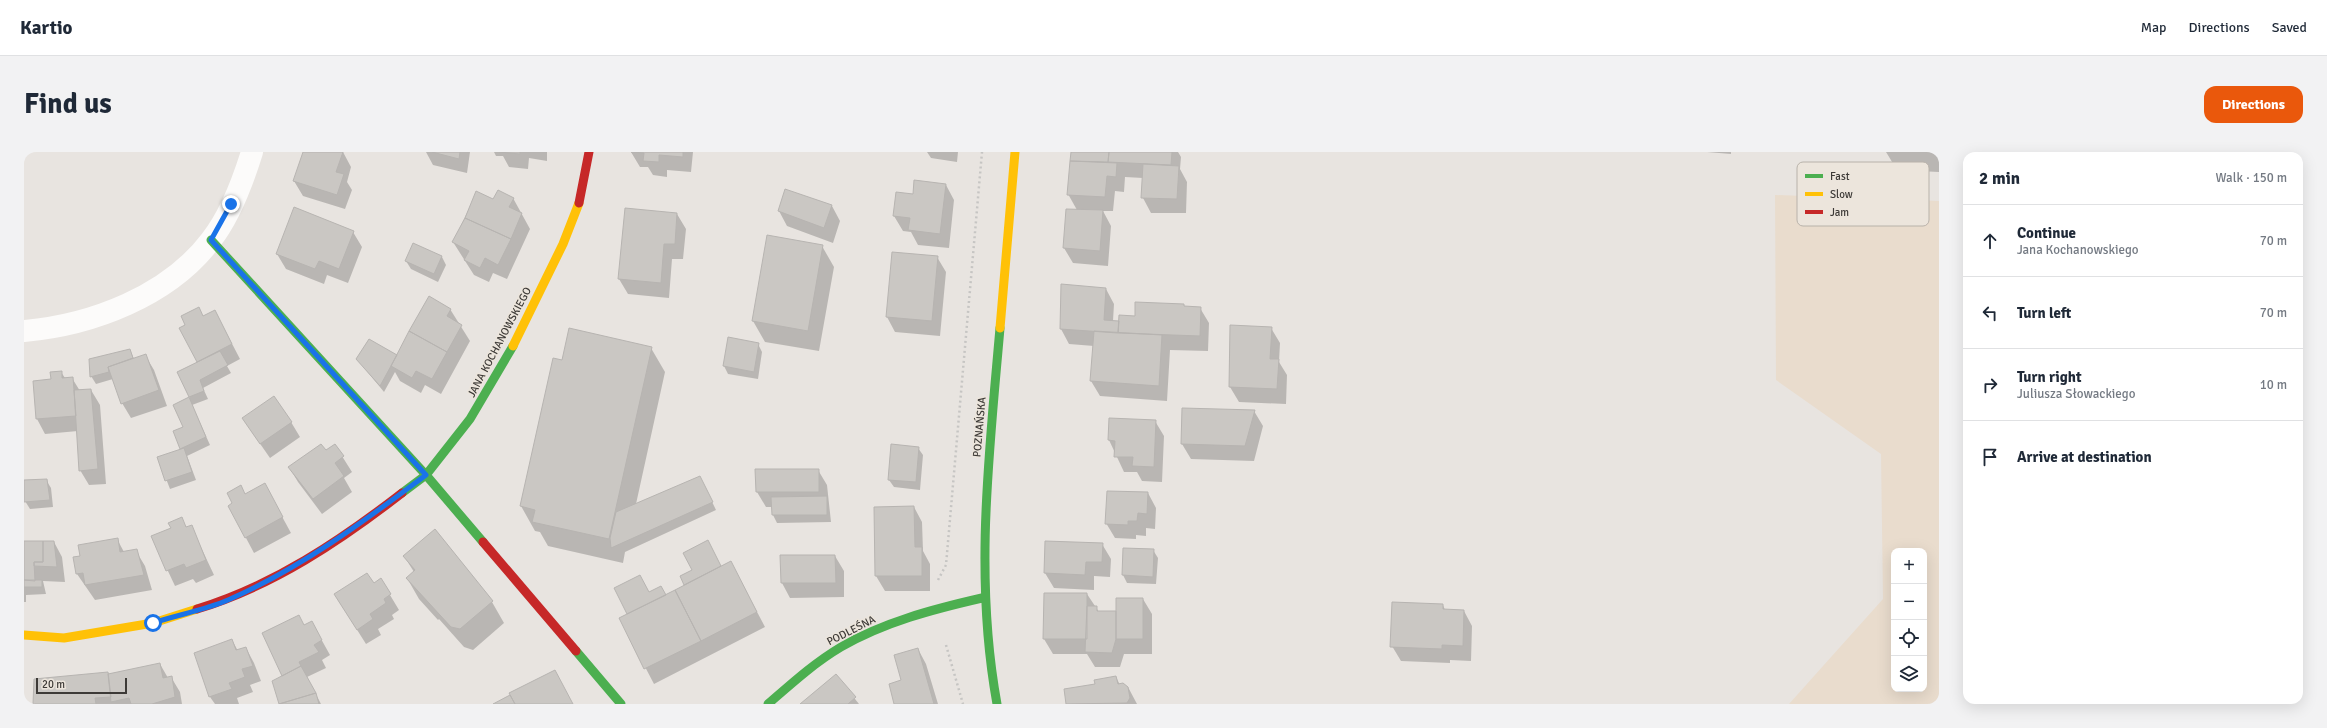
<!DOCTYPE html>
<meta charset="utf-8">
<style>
body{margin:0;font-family:Signika,sans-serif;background:#f2f2f3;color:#1f2937}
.controls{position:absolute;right:12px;bottom:12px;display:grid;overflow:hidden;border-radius:8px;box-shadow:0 4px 16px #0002}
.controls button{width:36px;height:36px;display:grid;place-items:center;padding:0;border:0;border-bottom:1px solid #e0e1e3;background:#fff;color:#1f2937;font:20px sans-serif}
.scale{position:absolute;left:12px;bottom:10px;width:91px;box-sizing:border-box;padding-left:4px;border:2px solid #3d3a37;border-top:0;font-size:11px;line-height:14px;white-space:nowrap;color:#3d3a37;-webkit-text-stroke:3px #ece5dc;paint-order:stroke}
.stop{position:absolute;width:12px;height:12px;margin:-9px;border:3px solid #1a73e8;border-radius:50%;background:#fff}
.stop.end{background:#1a73e8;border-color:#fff;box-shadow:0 1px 4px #0008}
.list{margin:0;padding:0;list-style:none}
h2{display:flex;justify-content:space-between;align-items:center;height:52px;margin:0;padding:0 16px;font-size:17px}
h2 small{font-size:13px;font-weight:400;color:#747a83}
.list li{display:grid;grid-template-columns:26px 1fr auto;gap:12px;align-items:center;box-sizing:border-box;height:72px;padding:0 16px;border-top:1px solid #e0e1e3}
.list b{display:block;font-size:15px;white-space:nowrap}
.list p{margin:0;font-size:13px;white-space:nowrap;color:#747a83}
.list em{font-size:13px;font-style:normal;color:#747a83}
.icon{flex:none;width:22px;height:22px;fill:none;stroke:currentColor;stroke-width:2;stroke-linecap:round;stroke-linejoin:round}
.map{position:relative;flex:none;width:1915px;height:552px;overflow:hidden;border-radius:12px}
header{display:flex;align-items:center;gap:24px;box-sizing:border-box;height:56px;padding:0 20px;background:#fff;border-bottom:1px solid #e0e1e3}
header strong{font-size:19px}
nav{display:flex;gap:22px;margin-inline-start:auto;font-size:14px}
.intro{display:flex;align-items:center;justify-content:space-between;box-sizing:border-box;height:96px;padding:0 24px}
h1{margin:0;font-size:28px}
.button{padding:10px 18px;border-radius:12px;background:#ea580c;color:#fff;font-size:14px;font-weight:700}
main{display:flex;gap:24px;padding:0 24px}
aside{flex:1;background:#fff;border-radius:12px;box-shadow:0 4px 16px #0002}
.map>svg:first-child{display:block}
.green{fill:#e9dccd;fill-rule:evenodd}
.shadow{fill:#0003}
.building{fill:#cac7c3;stroke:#b7b4b1}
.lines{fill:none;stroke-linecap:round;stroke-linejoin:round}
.path{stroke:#c6c5c3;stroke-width:2.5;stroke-dasharray:2 3;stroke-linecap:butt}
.street{stroke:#fcfbfa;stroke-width:22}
.fast{stroke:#4caf50;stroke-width:9}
.slow{stroke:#ffc107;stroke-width:9}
.jam{stroke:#c62828;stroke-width:9}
.route{stroke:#1a73e8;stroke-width:5}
.labels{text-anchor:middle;stroke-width:3;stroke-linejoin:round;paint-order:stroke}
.street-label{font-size:11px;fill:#3d3a37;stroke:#ece5dc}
.key{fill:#ece5dc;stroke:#b8b2aa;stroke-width:1}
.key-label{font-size:11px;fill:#3d3a37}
</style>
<header>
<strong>Kartio</strong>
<nav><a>Map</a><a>Directions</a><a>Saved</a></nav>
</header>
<div class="intro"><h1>Find us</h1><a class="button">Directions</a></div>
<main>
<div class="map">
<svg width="1915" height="552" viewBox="0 0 1915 552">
<rect width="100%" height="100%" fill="#e8e4e0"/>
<!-- green -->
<path class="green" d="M 1751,43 L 1915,49 L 1915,552 L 1765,552 L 1859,447 L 1857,302 L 1752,228 ZM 1870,399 L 1900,399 L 1900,537 L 1870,537 Z"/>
<!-- shadow -->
<path class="shadow" d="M 280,0 L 319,0 L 327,15 L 323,30 L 328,38 L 321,57 L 279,44 L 270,29 Z
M 402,0 L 446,0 L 443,21 L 409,13 Z
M 470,0 L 523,0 L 523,9 L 505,6 L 504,17 L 485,15 L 479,4 L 472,4 Z
M 607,0 L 669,0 L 667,20 L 643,18 L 643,25 L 629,23 L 624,15 L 616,15 Z
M 903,0 L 934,0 L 933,10 L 907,6 Z
M 1048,0 L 1154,0 L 1157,5 L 1156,17 L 1163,30 L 1162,61 L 1127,61 L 1119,46 L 1119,26 L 1101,25 L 1100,40 L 1091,39 L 1089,59 L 1079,59 L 1087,74 L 1084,114 L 1049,111 L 1040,96 L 1053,58 L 1044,42 Z
M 1683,0 L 1707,0 L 1707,2 Z
M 1862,0 L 1915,0 L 1915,20 L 1873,18 Z
M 922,33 L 930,48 L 925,96 L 894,93 L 887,80 L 879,79 L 870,64 L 873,41 L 890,43 Z
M 762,38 L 808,54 L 816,69 L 809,91 L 763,74 L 755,59 Z
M 453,40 L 470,49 L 489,46 L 506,77 L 483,127 L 469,121 L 465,130 L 450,123 L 429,90 Z
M 653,62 L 662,77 L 659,107 L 648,107 L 645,146 L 604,142 L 595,127 Z
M 329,80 L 338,95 L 324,131 L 303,123 L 300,132 L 262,117 L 253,102 Z
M 390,92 L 418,105 L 422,113 L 414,130 L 387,117 L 382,109 Z
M 798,94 L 810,115 L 795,199 L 741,190 L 729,169 Z
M 913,105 L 922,120 L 916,184 L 871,180 L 863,165 Z
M 1082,137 L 1090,152 L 1089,169 L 1096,170 L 1160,153 L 1161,156 L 1176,156 L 1185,171 L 1184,199 L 1146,198 L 1143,249 L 1076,244 L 1067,229 L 1070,194 L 1045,192 L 1037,177 Z
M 175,156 L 179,165 L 191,159 L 216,207 L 203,214 L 207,221 L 179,236 L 184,247 L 168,253 L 186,293 L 163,304 L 172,328 L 146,337 L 134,306 L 158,298 L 150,280 L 160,276 L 150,253 L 166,246 L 155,220 L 174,211 L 156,176 L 162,173 Z
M 426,157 L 446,189 L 417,242 L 401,233 L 397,241 L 376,229 L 371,220 L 360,240 L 333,207 L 373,204 Z
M 1247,176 L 1256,191 L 1255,210 L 1263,223 L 1262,252 L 1215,250 L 1206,235 Z
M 734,192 L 738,200 L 734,227 L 704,222 L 700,214 Z
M 627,196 L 641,220 L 612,352 L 676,325 L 692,358 L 601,400 L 599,411 L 524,394 L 516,380 L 511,379 L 497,354 Z
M 106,198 L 110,207 L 121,203 L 130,218 L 143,254 L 107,266 L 98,251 L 89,227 L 72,232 L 67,224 Z
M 37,220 L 41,226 L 48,226 L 56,239 L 67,238 L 76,253 L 82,332 L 65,333 L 56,318 L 54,279 L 21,282 L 13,267 L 10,230 L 28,228 Z
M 1230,259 L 1239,274 L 1230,309 L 1167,307 L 1158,292 Z
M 219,267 L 267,270 L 276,285 L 246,306 Z
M 1131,269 L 1140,284 L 1138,330 L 1118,329 L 1113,320 L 1100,320 L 1085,288 Z
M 311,293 L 328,320 L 320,326 L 328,340 L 298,362 L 274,330 L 265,315 L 302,300 Z
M 894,296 L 899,303 L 896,338 L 870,335 L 865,328 Z
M 794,318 L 803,333 L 807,370 L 753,371 L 749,363 L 748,355 L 742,355 L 733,340 Z
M 22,328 L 27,336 L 29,355 L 6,357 L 1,349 L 0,329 Z
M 1124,341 L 1132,356 L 1131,377 L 1122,376 L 1122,384 L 1112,383 L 1112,387 L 1091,386 L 1082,371 Z
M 221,343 L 249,348 L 267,381 L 230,401 L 205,354 Z
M 890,355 L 898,370 L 899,399 L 906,412 L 906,439 L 861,439 L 852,424 Z
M 157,367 L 163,376 L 167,374 L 190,423 L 172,431 L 169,427 L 151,434 L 128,385 L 148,377 Z
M 410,379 L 468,450 L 480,471 L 449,498 L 440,495 L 415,467 L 414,468 L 395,447 L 383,426 L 390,420 L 380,404 Z
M 93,387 L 100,400 L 112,399 L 121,414 L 128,438 L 71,448 L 53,422 L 50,405 L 57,404 Z
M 0,390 L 30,390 L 38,405 L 41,430 L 19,429 L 22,442 L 2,443 L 2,450 L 0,450 Z
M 1022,390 L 1078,392 L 1087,407 L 1086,425 L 1070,424 L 1070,438 L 1030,436 L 1021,421 Z
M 688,397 L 697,415 L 707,411 L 741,475 L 630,532 L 596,467 L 605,462 L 625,441 L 642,444 L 662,433 L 657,424 L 669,418 Z
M 1100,397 L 1129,398 L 1134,406 L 1132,432 L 1103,431 L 1099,423 Z
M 811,404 L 820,419 L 820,445 L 766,446 L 758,431 Z
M 357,428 L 375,458 L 368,463 L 370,467 L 354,477 L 357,483 L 342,492 L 311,443 L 349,432 Z
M 1063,442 L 1075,460 L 1093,460 L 1119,447 L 1128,462 L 1128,502 L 1100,502 L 1096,515 L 1071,515 L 1063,502 L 1029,502 L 1020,487 Z
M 1419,453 L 1421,458 L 1440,459 L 1448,474 L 1447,509 L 1426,508 L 1426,511 L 1377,509 L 1368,494 Z
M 280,474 L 296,485 L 306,503 L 298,508 L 302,516 L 283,525 L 297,552 L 256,552 L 260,524 Z
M 208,488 L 214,499 L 222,496 L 230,511 L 237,529 L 226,533 L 229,540 L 213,546 L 215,552 L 191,552 L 186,545 Z
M 894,497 L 902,512 L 914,552 L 871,552 Z
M 136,512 L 144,526 L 147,525 L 156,540 L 158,552 L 10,552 L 84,521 L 85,522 Z
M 812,523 L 835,552 L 777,552 Z
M 1092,525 L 1096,533 L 1104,535 L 1113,552 L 1043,552 L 1041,538 L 1072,533 Z"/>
<!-- building -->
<path class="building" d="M 279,0 L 319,0 L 312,20 L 320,22 L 313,43 L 269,29 Z
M 408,0 L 436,0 L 435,7 Z
M 475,0 L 496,0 L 496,2 Z
M 607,0 L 659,0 L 659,5 L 635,3 L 635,10 L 619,9 L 620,1 Z
M 1047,0 L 1085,0 L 1084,10 L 1046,9 Z
M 1085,0 L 1148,0 L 1147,13 L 1084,10 Z
M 1046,9 L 1093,11 L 1092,25 L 1083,24 L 1081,45 L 1043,43 Z
M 1119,12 L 1155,14 L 1153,47 L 1117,46 Z
M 890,28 L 922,32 L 916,82 L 884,78 L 886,66 L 869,64 L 872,40 L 889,42 Z
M 761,37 L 808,53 L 800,76 L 754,59 Z
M 474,38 L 490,46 L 485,55 L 498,61 L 487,87 L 441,66 L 452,39 L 469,47 Z
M 270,55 L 330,79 L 315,117 L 295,109 L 291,117 L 252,102 Z
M 601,56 L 653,61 L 651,92 L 640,92 L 637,131 L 594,127 Z
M 1042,57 L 1079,58 L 1076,99 L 1039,96 Z
M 441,66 L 487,87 L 474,113 L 461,106 L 456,116 L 440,108 L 445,99 L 428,90 Z
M 743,83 L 799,93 L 784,179 L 728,169 Z
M 389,91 L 418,104 L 410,122 L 381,109 Z
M 868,100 L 914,104 L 908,169 L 862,165 Z
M 1037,132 L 1082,136 L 1080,168 L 1095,169 L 1094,181 L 1036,177 Z
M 405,144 L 427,157 L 423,164 L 438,173 L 423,200 L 385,179 Z
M 1111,150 L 1160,152 L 1160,154 L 1177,155 L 1176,184 L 1094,181 L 1095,163 L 1111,164 Z
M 175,155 L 179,164 L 191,158 L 208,192 L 173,210 L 155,176 L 161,173 L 157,164 Z
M 1206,173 L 1248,175 L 1246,207 L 1255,207 L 1253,237 L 1205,235 Z
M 545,176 L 628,195 L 585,387 L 508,370 L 511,358 L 496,354 L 529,206 L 538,208 Z
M 385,179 L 423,200 L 408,227 L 392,219 L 388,226 L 367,214 Z
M 1070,179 L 1138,183 L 1135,234 L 1066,229 Z
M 704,185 L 735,191 L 730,220 L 699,214 Z
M 345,187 L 373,203 L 356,234 L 332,207 Z
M 106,197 L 109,206 L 84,215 L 85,220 L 66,225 L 65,207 Z
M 196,199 L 204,213 L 176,228 L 180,239 L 165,245 L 153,220 Z
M 122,202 L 135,238 L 97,252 L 84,215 Z
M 38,219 L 38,226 L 49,225 L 52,264 L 12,267 L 9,229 L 27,227 L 26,220 Z
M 67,237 L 74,317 L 55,319 L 50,238 Z
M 250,244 L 268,270 L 236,292 L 218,266 Z
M 165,245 L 182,285 L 156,297 L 149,279 L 159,275 L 149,253 Z
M 1158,256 L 1231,258 L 1221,294 L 1157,292 Z
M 1085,266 L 1132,268 L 1130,315 L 1108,314 L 1109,305 L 1090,305 L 1091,289 L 1084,288 Z
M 297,292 L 302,298 L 311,292 L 320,304 L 311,311 L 320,324 L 289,347 L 264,315 Z
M 867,292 L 895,295 L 892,330 L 864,328 Z
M 160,296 L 168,320 L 141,329 L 133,305 Z
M 731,317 L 795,317 L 795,340 L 732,340 Z
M 676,324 L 689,350 L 587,396 L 586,386 L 592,360 Z
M 23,327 L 26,348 L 0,350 L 0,328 Z
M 241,331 L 259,365 L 221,386 L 204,354 L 208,351 L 203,341 L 217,333 L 221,342 Z
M 1083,339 L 1124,340 L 1123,362 L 1114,361 L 1113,369 L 1104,369 L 1104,373 L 1081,372 Z
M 803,344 L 803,363 L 748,363 L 747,345 Z
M 890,354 L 891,395 L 898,395 L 898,424 L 851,424 L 850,355 Z
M 158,365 L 162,375 L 168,373 L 182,408 L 162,416 L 160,412 L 142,419 L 127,384 L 147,376 L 144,371 Z
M 411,377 L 469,449 L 436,477 L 427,475 L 382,426 L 391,418 L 379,404 Z
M 94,386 L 96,400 L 113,397 L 120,423 L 61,433 L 59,421 L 52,422 L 49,405 L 56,404 L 54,393 Z
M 684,388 L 697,414 L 660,433 L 656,424 L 668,418 L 659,401 Z
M 0,389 L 19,389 L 19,410 L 10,410 L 11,429 L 0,428 Z
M 19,389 L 30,389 L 33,415 L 10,414 L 10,410 L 19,410 Z
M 1021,389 L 1079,391 L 1078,410 L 1062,410 L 1061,423 L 1020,421 Z
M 1099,396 L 1130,397 L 1129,425 L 1098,423 Z
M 756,403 L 811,403 L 812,431 L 757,431 Z
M 707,409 L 733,460 L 677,489 L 651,438 Z
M 343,421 L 350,431 L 357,426 L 367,442 L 360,447 L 362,451 L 346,462 L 349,467 L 333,478 L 310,442 Z
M 616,423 L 625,440 L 637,434 L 642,443 L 603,462 L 590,436 Z
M 0,428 L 18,428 L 18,435 L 0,435 Z
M 651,438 L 677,489 L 620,517 L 595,466 Z
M 1020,441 L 1063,441 L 1063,487 L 1019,487 Z
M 1092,446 L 1119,446 L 1119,487 L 1092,487 Z
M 1368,450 L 1419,452 L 1419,457 L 1440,458 L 1439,494 L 1418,493 L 1418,497 L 1366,495 Z
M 1063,454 L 1073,454 L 1073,459 L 1092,459 L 1092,487 L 1088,501 L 1061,500 Z
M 275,463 L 280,473 L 288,469 L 298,488 L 290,493 L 295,500 L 275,510 L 277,514 L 258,524 L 238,481 Z
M 208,487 L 212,498 L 222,495 L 229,514 L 218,517 L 221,525 L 205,531 L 208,537 L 185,545 L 170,501 Z
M 894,496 L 910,552 L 870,552 L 865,532 L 877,528 L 870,503 Z
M 136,511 L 139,526 L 148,524 L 151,545 L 128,552 L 107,552 L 105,546 L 87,550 L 84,522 Z
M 277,514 L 292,541 L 255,552 L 248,529 Z
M 531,518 L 549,552 L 491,552 L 485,541 Z
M 84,520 L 87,545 L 71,546 L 72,552 L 9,552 L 10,527 Z
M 812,522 L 832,545 L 824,552 L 776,552 Z
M 1092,524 L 1094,532 L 1099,531 L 1104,535 L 1106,546 L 1103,551 L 1042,552 L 1040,537 L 1071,532 L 1070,528 Z
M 292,541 L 295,552 L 255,552 Z
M 486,543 L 491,552 L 469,552 Z"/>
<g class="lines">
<!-- path -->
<path class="path" d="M 914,428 L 922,413 L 958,0
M 922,493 L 939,552"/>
<!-- street -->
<path class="street" d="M 0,179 C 68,173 145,144 187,88 C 206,64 219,29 228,0"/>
<!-- fast -->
<path class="fast" d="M 187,88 L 402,323 L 459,390
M 378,341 L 402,323 L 446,267 L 489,194
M 552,499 L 597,552
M 744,552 C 767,532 790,511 817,495 C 860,470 910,457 958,446
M 973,552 C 950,426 965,303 976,176"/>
<!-- slow -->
<path class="slow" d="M 976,176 L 991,0
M 489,194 L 539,92 L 555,51
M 0,483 L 40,486 L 129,471 L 173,457"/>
<!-- jam -->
<path class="jam" d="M 555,51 L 565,0
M 459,390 L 552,499
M 173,457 C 249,434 316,389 378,341"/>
</g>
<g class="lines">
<!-- route -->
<path class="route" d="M 129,471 C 153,463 181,458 204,448 C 277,416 339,370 402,323 L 187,88 L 207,52"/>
</g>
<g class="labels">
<!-- street labels -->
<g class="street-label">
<text transform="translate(475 190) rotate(-62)" y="4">JANA KOCHANOWSKIEGO</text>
<text transform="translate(955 275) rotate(-85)" y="4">POZNAŃSKA</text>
<text transform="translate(827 478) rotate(-27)" y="4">PODLEŚNA</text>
</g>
</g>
<!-- legend -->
<rect x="1773" y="10" width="132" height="64" rx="6" class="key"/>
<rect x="1781" y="22" width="18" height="4" fill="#4caf50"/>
<rect x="1781" y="40" width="18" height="4" fill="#ffc107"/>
<rect x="1781" y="58" width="18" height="4" fill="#c62828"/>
<g class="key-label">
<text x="1806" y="28">Fast</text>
<text x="1806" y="46">Slow</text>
<text x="1806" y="64">Jam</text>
</g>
</svg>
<div class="controls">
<button>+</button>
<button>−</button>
<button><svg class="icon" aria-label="locate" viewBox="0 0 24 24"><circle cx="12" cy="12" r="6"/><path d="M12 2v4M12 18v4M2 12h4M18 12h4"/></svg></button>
<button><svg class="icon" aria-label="layers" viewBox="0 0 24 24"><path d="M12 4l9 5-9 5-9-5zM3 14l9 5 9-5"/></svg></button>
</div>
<div class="scale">20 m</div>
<div class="stop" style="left:129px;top:471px"></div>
<div class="stop end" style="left:207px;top:52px"></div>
</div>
<aside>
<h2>2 min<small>Walk · 150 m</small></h2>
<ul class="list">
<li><svg class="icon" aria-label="ahead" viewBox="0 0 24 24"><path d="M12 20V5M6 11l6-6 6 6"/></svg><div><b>Continue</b><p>Jana Kochanowskiego</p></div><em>70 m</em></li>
<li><svg class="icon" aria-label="left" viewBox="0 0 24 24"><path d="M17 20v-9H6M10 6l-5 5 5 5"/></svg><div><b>Turn left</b></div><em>70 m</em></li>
<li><svg class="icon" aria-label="right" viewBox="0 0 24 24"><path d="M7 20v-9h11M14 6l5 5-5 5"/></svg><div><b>Turn right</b><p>Juliusza Słowackiego</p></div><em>10 m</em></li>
<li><svg class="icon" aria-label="arrive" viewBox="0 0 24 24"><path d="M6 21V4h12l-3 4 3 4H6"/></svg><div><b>Arrive at destination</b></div></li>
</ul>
</aside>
</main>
